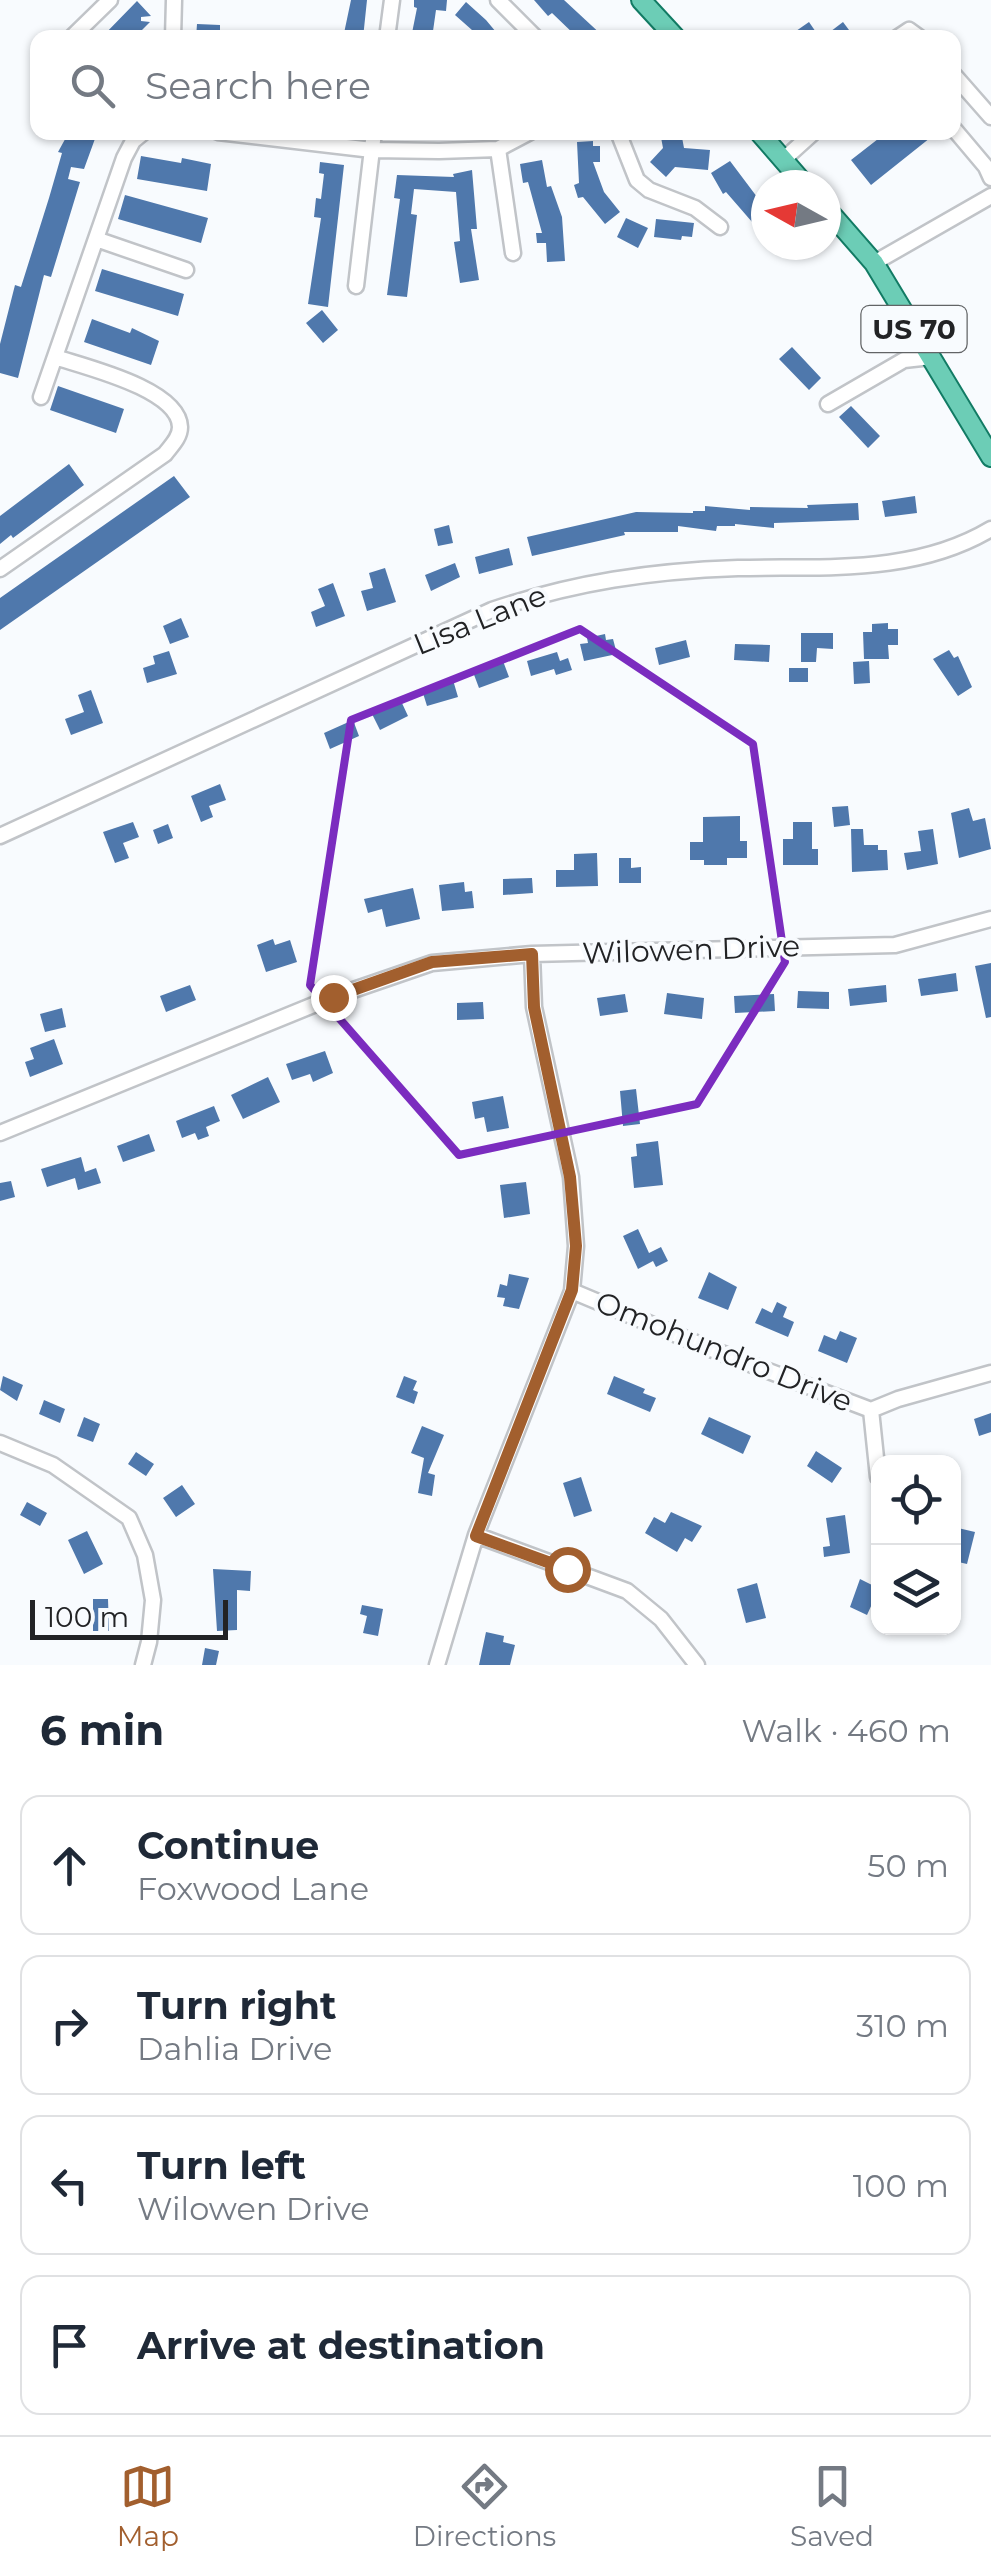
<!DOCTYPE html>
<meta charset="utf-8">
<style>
body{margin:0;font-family:Montserrat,sans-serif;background:#f2f2f3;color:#1f2937}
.controls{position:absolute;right:30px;bottom:30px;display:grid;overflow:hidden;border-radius:20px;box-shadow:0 2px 8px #0004}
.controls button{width:90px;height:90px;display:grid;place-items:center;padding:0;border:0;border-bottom:2px solid #e0e1e3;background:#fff;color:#1f2937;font:50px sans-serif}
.compass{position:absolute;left:751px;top:170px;width:90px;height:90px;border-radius:50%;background:#fff;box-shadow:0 2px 8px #0004;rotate:278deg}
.scale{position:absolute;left:30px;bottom:25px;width:198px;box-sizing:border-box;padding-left:10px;border:5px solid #222325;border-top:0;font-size:28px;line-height:35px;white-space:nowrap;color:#222325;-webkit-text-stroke:8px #f8fbfe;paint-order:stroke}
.stop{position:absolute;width:30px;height:30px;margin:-22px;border:8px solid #a25f2e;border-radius:50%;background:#fff}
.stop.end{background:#a25f2e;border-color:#fff;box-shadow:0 2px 10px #0008}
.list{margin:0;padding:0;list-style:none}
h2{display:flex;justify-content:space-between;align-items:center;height:130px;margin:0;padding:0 40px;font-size:42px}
h2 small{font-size:32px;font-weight:400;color:#747a83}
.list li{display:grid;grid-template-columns:65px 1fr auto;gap:30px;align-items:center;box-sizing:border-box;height:140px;margin:0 20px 20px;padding:0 20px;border:2px solid #e0e1e3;border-radius:20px}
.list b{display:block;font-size:38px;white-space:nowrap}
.list p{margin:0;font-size:32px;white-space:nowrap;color:#747a83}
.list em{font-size:32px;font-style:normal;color:#747a83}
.icon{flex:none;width:55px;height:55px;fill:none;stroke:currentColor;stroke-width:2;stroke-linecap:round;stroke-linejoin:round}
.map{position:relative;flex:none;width:991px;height:1665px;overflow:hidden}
.search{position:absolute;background:#fff;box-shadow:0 2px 8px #0004;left:30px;right:30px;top:30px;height:110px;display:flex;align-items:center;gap:25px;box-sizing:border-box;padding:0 35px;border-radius:20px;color:#747a83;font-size:38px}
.sheet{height:770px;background:#fff}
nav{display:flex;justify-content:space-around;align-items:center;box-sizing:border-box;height:140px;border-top:2px solid #e0e1e3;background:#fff;font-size:28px;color:#747a83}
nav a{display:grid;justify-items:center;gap:5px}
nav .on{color:#a25f2e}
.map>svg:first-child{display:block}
.building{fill:#4f78ac}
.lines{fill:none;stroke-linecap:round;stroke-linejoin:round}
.minor-casing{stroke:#c1c4c8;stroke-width:19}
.major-casing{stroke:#127b64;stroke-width:22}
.minor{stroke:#fff;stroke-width:14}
.major{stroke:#6ccdb6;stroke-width:18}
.route{stroke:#a25f2e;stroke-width:12}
.marked{fill:none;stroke:#7b2cbf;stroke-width:8;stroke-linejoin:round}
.labels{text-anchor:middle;stroke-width:8;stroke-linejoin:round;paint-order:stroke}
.shield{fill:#f8fbfe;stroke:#626466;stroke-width:2.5}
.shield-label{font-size:28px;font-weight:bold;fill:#222325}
.street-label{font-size:30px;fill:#222325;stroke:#f8fbfe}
</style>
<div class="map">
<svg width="991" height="1665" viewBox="0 0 991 1665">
<rect width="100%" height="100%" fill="#f8fbfe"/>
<!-- building -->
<path class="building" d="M 351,0 L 367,0 L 363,38 L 343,38 Z
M 414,0 L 447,0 L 446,11 L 436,10 L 432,38 L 411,38 L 417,8 L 414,7 Z
M 534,0 L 564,0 L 605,38 L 578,38 L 552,13 L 548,16 Z
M 137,1 L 151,16 L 141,17 L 141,21 L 150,22 L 134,38 L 101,38 Z
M 466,2 L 486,20 L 501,38 L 481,38 L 455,15 Z
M 809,22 L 820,38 L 786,38 Z
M 843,22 L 855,38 L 822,38 Z
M 197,24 L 220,25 L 220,38 L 196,38 Z
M 69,132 L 96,136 L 84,169 L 71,167 L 68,179 L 80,182 L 51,277 L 44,275 L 18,378 L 0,373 L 0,344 L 15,285 L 21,287 L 49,198 L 62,153 L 58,152 Z
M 660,132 L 681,132 L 684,148 L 710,150 L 708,170 L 675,167 L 666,177 L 650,162 L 663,148 Z
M 887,132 L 925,132 L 930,138 L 871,185 L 851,160 Z
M 593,141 L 593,146 L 600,146 L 600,162 L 593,162 L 604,192 L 620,212 L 605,224 L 583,197 L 578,198 L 574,185 L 579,183 L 577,142 Z
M 141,156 L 181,163 L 182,158 L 211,164 L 207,191 L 137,179 Z
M 542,160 L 547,187 L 551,186 L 562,217 L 565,261 L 547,262 L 546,243 L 537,243 L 536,233 L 542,233 L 528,182 L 523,183 L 520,164 Z
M 730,161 L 766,209 L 766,238 L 726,192 L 723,194 L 711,173 Z
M 320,162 L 344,165 L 328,307 L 308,304 L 321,218 L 314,217 L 316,198 L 321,199 L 324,174 L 319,173 Z
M 472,170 L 477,229 L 471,229 L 479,280 L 460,283 L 454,242 L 460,241 L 456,192 L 414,189 L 411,214 L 417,215 L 407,297 L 387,295 L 400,199 L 394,198 L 397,175 L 454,177 L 453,174 Z
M 125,195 L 208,218 L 201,243 L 118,219 Z
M 626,218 L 648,228 L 638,248 L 617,237 Z
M 656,219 L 694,223 L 692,237 L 682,236 L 681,240 L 654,237 Z
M 102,269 L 184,294 L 178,316 L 95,291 Z
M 322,310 L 338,330 L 323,343 L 306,323 Z
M 92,319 L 130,333 L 132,328 L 159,341 L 151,365 L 84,342 Z
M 792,347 L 821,378 L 809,390 L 779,359 Z
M 58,386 L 124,409 L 116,433 L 50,410 Z
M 851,406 L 880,436 L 868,448 L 839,417 Z
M 69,464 L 84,485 L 13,538 L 11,535 L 0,544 L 0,516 Z
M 174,476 L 190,497 L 0,630 L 0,598 Z
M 915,496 L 917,513 L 885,517 L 882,501 Z
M 858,503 L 859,520 L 774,523 L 774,528 L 735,524 L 735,526 L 717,526 L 716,531 L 678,526 L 678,532 L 624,532 L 625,535 L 532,556 L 527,537 L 636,512 L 693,513 L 693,511 L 705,511 L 705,506 L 750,510 L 750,507 L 808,508 L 807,505 Z
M 449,525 L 453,543 L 438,546 L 434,529 Z
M 509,548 L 513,565 L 479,574 L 475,557 Z
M 455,563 L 460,577 L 431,591 L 425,575 Z
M 385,568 L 396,602 L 367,611 L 361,591 L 373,588 L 369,573 Z
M 333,583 L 345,616 L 316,627 L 311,612 L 325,606 L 318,589 Z
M 181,618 L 189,637 L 170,644 L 163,626 Z
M 888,623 L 888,629 L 898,629 L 898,645 L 888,645 L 889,659 L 864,659 L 863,632 L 872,632 L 872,624 Z
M 801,633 L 833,633 L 833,649 L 817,648 L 816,662 L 801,662 Z
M 605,634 L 606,640 L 613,639 L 617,654 L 584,661 L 580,644 L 588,643 L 587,638 Z
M 686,640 L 690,657 L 659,665 L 655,648 Z
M 735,644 L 770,645 L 769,662 L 734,660 Z
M 949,650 L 954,658 L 958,656 L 972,687 L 958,696 L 933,659 Z
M 169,651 L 177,674 L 147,683 L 143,668 L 155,664 L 153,656 Z
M 557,652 L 560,661 L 568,658 L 572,670 L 556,675 L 554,669 L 531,676 L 527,661 Z
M 503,661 L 509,677 L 479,688 L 473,672 Z
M 869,661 L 870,683 L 854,684 L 853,662 Z
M 789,668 L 808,668 L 808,682 L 789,682 Z
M 453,680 L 458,697 L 427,706 L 422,690 Z
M 91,690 L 103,723 L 71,735 L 65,719 L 84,712 L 78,695 Z
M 401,701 L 408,716 L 380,730 L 372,714 Z
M 353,720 L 359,736 L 330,749 L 324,733 Z
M 220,784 L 226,800 L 209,806 L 213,817 L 201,822 L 191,796 Z
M 848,806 L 850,825 L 834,827 L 832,807 Z
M 969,808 L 973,821 L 985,818 L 991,849 L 959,858 L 951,813 Z
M 740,816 L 740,841 L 747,841 L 747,858 L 727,858 L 727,865 L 704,865 L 704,860 L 690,860 L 690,842 L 703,842 L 703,817 Z
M 133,822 L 139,837 L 123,843 L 129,858 L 115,863 L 103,832 Z
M 793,822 L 812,822 L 812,849 L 818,849 L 818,865 L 783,865 L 783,839 L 793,839 Z
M 168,824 L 173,838 L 158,844 L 153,830 Z
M 851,829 L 863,829 L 864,845 L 878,845 L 878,850 L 887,850 L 888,870 L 852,872 Z
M 933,829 L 938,864 L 907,870 L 904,853 L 921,851 L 918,831 Z
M 597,853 L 598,886 L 556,887 L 556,870 L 574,870 L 574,854 Z
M 619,858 L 631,858 L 631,868 L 641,867 L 641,883 L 619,883 Z
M 532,878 L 533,893 L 503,895 L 503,879 Z
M 464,882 L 465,892 L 472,891 L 474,908 L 442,911 L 439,885 Z
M 413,888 L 420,919 L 386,927 L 382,909 L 368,913 L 364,899 Z
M 273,939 L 275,945 L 290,940 L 297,962 L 266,972 L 257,945 Z
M 991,963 L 991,1017 L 986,1018 L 975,966 Z
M 956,973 L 958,991 L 921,996 L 918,979 Z
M 190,985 L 196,1000 L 166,1012 L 160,996 Z
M 886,985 L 887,1002 L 850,1006 L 848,989 Z
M 798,991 L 829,992 L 829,1009 L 797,1008 Z
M 667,993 L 704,998 L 702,1019 L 664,1014 Z
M 625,994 L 628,1012 L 600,1016 L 597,998 Z
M 774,994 L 775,1011 L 735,1013 L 734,996 Z
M 483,1002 L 484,1019 L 457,1020 L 457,1003 Z
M 62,1008 L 66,1027 L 45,1032 L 40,1014 Z
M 54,1039 L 63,1064 L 30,1077 L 25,1062 L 34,1059 L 30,1048 Z
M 325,1051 L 333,1073 L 313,1082 L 310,1074 L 292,1080 L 286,1064 Z
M 268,1077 L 280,1102 L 243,1119 L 231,1095 Z
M 636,1089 L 640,1124 L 623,1126 L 620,1091 Z
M 503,1096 L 509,1128 L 487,1132 L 484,1117 L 475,1119 L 472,1102 Z
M 214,1106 L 220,1121 L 206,1127 L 209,1136 L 198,1140 L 195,1133 L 182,1138 L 176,1121 Z
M 149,1134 L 155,1151 L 123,1162 L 117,1146 Z
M 658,1141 L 663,1185 L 634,1188 L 631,1157 L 637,1156 L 636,1144 Z
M 81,1157 L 85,1172 L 96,1168 L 101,1183 L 78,1190 L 75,1178 L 47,1187 L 41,1169 Z
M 11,1181 L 15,1197 L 0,1201 L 0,1183 Z
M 526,1182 L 530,1214 L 504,1218 L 500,1185 Z
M 638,1229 L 649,1253 L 661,1247 L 668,1261 L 656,1267 L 653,1261 L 638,1269 L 623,1236 Z
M 709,1272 L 737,1287 L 728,1310 L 698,1298 Z
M 509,1274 L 529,1278 L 519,1309 L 503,1306 L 505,1298 L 497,1297 L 500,1284 L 507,1286 Z
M 777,1302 L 787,1307 L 783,1317 L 794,1322 L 788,1337 L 755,1323 L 762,1308 L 772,1313 Z
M 840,1331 L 857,1338 L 847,1363 L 818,1351 L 824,1335 L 836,1340 Z
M 3,1376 L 23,1385 L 17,1401 L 0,1390 Z
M 404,1376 L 417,1381 L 413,1390 L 418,1392 L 414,1404 L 396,1397 Z
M 614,1376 L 645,1389 L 643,1393 L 656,1398 L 650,1412 L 607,1394 Z
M 44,1400 L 65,1409 L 60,1423 L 39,1414 Z
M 991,1413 L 991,1432 L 979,1436 L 974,1419 Z
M 84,1417 L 100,1424 L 93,1442 L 77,1436 Z
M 709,1417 L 751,1436 L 743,1454 L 701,1434 Z
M 422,1426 L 444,1435 L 428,1473 L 435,1475 L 432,1496 L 418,1493 L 424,1458 L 411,1453 Z
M 816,1451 L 842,1468 L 832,1483 L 807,1466 Z
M 136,1452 L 154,1464 L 146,1476 L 128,1464 Z
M 581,1477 L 592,1511 L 574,1517 L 563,1483 Z
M 182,1485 L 195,1504 L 176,1517 L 163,1498 Z
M 27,1502 L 47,1513 L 40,1526 L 20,1515 Z
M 671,1512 L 702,1526 L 692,1542 L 685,1538 L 677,1552 L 645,1533 L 654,1517 L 665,1523 Z
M 845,1515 L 850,1553 L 824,1557 L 823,1547 L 830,1546 L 826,1518 Z
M 958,1528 L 975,1532 L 967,1564 L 954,1561 Z
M 87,1531 L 103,1564 L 84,1574 L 68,1540 Z
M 213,1569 L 251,1571 L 250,1591 L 237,1590 L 237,1630 L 217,1631 Z
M 860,1579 L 878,1588 L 878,1608 L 872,1604 L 867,1615 L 850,1607 Z
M 757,1583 L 766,1618 L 746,1623 L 737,1589 Z
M 93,1599 L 108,1599 L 109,1631 L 93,1631 Z
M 362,1605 L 383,1609 L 378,1636 L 363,1633 L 367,1616 L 360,1614 Z
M 486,1632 L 504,1636 L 503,1642 L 515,1645 L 510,1665 L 479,1665 Z
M 205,1648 L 219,1651 L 216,1665 L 202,1665 Z"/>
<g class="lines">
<!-- minor casing -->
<g class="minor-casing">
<path id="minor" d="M 498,0 L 536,38
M 71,38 L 110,0
M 173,38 L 174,0
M 387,38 L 392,0
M 897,38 L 909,30 L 920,38
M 954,75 L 991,117
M 954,129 L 986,167 L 991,178
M 218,132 L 372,150 L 439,151 L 498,149 L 530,132
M 618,132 L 637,180 L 649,190 L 695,208 L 720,227
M 498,149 L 513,253
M 783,160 L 814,132
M 96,239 L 186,270
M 874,263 L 991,196
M 356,286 L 374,132
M 41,397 L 124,158 L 133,141 L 144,132
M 828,404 L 904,360 L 931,357
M 0,569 L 165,454 C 171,446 180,438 180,427 C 179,389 85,367 55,357
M 0,836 L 492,610 C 575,582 651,571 738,568 C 824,566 914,575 991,529
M 0,1133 L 333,997 L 432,963 L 532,954 L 895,945 L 991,919
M 572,1291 L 708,1348 L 871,1410 L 898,1399 L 991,1373
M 871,1410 L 878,1477
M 0,1443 L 53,1465 L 129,1518 L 145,1555 L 153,1600 L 149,1642 L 143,1665
M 476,1535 L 627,1591 L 661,1619 L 697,1665
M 437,1665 L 476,1535 L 572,1291 L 576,1246 L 571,1177 L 534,1007 L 532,954"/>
</g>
<!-- major casing -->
<g class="major-casing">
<path id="major" d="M 641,0 L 676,38
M 759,132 L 805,185
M 826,208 L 874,263 L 991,457"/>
</g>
<!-- minor -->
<use href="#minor" class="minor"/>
<!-- major -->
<use href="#major" class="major"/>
</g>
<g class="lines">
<!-- route -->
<path class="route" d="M 333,997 L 432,962 L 532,954 L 534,1007 L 570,1177 L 576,1246 L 572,1290 L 476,1536 L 567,1569"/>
</g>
<!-- marked area -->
<path class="marked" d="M 580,629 L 753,744 L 785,962 L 697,1104 L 459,1155 L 310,985 L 351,720 Z"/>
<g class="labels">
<!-- shield labels -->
<rect class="shield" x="861.5" y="306" width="105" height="46" rx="8"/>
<g class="shield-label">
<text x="914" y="339">US 70</text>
</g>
<!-- street labels -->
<g class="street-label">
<text transform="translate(480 620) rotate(-22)" y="10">Lisa Lane</text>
<text transform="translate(691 950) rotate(-2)" y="10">Wilowen Drive</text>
<text transform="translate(724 1352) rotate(22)" y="10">Omohundro Drive</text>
</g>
</g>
</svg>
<div class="controls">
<button><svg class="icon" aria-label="locate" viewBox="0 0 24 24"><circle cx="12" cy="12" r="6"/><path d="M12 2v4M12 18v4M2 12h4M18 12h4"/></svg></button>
<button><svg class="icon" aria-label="layers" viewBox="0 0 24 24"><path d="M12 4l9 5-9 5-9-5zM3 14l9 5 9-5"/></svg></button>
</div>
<svg class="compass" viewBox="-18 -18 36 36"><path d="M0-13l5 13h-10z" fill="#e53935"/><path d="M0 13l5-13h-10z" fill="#747a83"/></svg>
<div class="scale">100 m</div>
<div class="stop" style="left:567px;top:1569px"></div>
<div class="stop end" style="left:333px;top:997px"></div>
<div class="search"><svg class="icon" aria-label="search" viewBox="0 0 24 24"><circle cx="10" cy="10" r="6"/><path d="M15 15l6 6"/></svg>Search here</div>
</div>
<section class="sheet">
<h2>6 min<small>Walk · 460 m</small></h2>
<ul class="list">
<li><svg class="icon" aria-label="ahead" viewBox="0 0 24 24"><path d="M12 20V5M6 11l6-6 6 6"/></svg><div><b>Continue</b><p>Foxwood Lane</p></div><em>50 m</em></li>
<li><svg class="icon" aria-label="right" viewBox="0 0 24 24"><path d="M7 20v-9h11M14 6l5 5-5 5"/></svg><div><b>Turn right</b><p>Dahlia Drive</p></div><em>310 m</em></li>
<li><svg class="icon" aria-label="left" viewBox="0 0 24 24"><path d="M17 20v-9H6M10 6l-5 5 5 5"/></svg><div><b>Turn left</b><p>Wilowen Drive</p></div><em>100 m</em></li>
<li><svg class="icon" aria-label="arrive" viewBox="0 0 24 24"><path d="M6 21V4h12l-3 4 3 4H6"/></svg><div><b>Arrive at destination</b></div></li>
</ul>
</section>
<nav>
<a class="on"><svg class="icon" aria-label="map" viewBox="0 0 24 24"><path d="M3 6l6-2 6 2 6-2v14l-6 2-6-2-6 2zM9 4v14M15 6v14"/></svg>Map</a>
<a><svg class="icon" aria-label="directions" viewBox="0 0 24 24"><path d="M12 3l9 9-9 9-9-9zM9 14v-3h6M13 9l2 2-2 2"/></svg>Directions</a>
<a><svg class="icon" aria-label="saved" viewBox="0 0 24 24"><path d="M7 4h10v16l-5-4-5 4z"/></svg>Saved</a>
</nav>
